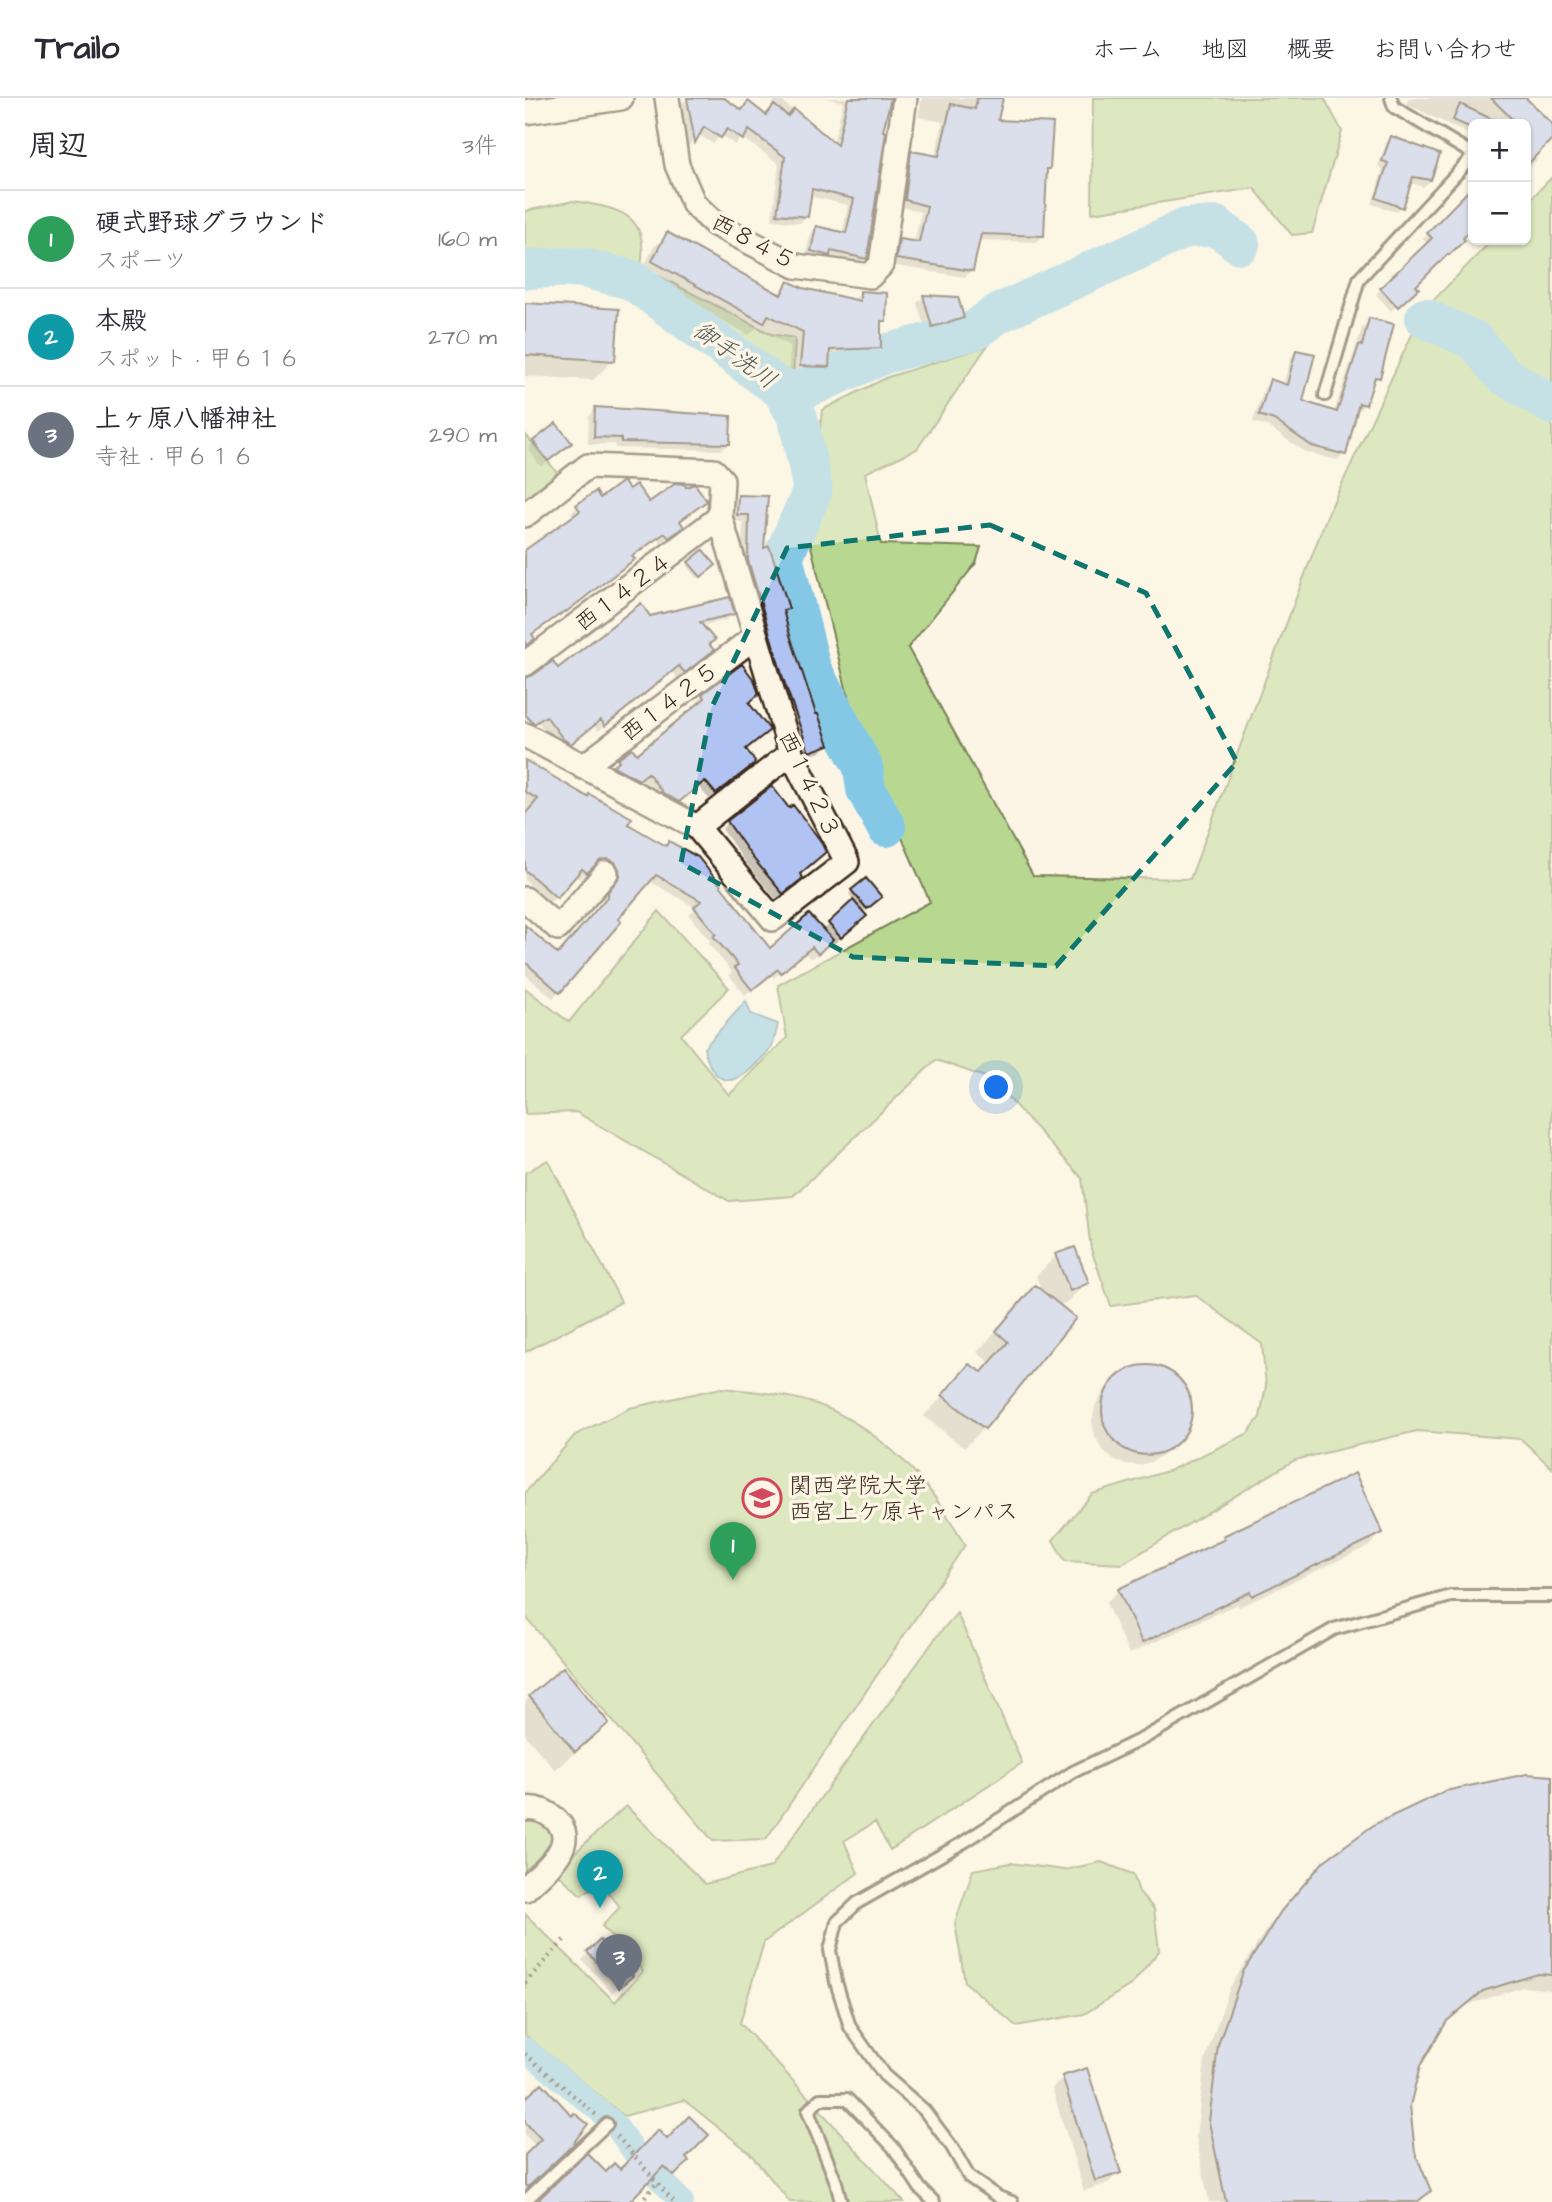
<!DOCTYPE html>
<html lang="ja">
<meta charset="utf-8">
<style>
body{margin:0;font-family:"Architects Daughter","Klee One",sans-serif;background:#f7f7f7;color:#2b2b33}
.controls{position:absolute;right:21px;top:21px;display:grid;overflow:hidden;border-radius:10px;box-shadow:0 2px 5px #0004}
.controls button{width:63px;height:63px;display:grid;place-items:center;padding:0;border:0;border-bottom:2px solid #e1e1e2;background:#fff;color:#2b2b33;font:35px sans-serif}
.you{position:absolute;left:472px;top:990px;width:24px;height:24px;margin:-18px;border:5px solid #fff;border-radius:50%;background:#1a73e8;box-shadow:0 0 0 10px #1a73e833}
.badge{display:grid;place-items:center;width:46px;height:46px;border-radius:50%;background:#ea580c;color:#fff;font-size:23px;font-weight:700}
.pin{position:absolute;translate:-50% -58px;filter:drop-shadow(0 2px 4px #0008)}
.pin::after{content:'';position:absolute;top:37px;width:24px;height:21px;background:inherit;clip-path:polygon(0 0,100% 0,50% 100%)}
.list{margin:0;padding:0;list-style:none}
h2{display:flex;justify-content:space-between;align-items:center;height:91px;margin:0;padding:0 28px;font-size:30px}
h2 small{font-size:23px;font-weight:400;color:#7c7c81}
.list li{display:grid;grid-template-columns:46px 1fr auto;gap:21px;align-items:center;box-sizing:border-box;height:98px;padding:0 28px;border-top:2px solid #e1e1e2}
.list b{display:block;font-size:26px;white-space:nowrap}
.list p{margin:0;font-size:23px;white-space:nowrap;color:#7c7c81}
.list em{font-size:23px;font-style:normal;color:#7c7c81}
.map{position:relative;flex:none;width:1027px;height:2104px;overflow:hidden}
header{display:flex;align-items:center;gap:42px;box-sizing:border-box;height:98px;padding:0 35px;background:#fff;border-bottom:2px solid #e1e1e2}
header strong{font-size:33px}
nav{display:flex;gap:38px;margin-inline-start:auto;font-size:24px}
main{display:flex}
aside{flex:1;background:#fff}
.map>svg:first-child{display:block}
.green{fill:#b8d892;stroke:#7a8158;stroke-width:2}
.water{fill:#85c8e6;stroke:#678996;stroke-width:2}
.shadow{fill:#0003}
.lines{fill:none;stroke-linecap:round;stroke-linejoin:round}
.canal{stroke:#85c8e6;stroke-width:24}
.river{stroke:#85c8e6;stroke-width:40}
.building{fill:#b1c3f2;stroke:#3b2a1e;stroke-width:2}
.service-casing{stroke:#3b2a1e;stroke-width:16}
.minor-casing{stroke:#3b2a1e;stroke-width:28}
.path{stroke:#3b2a1e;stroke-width:4.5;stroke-dasharray:2 5;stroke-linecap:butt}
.service{stroke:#fcf5e5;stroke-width:10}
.minor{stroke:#fcf5e5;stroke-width:23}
.marked{fill:none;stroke:#0f766e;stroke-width:5;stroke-dasharray:14 9;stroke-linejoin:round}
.labels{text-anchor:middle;stroke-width:7;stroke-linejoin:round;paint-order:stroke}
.street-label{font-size:23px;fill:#3b2a1e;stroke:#fcf5e5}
.poi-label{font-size:23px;fill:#3b2a1e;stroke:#fcf5e5;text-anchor:start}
.water-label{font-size:24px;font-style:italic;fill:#51595a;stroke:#fcf5e5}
</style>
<header>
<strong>Trailo</strong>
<nav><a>ホーム</a><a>地図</a><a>概要</a><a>お問い合わせ</a></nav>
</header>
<main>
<aside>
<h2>周辺<small>3件</small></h2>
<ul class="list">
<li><span class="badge" style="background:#2e9e5b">1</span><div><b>硬式野球グラウンド</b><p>スポーツ</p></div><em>160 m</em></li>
<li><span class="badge" style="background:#0f9aa8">2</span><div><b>本殿</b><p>スポット · 甲６１６</p></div><em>270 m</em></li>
<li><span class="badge" style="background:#6b7280">3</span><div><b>上ヶ原八幡神社</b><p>寺社 · 甲６１６</p></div><em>290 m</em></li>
</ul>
</aside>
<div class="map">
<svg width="1027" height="2104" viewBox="0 0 1027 2104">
<rect width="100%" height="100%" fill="#fcf5e5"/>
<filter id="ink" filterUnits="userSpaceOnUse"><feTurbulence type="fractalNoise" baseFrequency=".0143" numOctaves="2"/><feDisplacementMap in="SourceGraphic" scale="14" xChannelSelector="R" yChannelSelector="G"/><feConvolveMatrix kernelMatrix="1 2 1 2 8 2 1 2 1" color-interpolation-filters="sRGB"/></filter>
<g filter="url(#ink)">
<!-- green -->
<path class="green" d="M 568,0 L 799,0 L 817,33 L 787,135 L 767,137 L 729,90 L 567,115 Z
M 1027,79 L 1027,1370 L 996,1341 L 892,1333 L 770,1362 L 597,1466 L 540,1463 L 528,1442 L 567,1396 L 646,1372 L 722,1336 L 735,1319 L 741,1288 L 737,1246 L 670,1197 L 586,1208 L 566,1151 L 557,1080 L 466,981 L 411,962 L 268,1098 L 204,1103 L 51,1014 L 0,1016 L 0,890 L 44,924 L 134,813 L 204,890 L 156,937 L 204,997 L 262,940 L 253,887 L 405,804 L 333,639 L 284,440 L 297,312 L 363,279 L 462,248 L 392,351 L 340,375 L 356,446 L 456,449 L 451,465 L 383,550 L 508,778 L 665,781 L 802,418 L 898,213 L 967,142 L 1001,142 L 1001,106 Z
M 48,103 C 92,110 125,114 116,169 L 246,236 L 270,240 L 268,284 L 245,277 L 93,165 L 42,156 L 0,156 L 0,113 Z
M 0,336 L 35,378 L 0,406 Z
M 23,1062 L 96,1204 L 0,1254 L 0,1075 Z
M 196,1290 C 228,1293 260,1296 291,1306 C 330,1319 377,1356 402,1389 C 417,1407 428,1428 440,1447 L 241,1741 L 188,1743 L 0,1518 L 0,1395 L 50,1337 L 105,1310 Z
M 432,1515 L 497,1665 L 365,1752 L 350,1724 L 319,1743 L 333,1775 L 239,1844 L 215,1925 L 379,2104 L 265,2104 L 224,2054 L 159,2002 L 99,2018 L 0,1937 L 0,1816 L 90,1904 L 118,1873 L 77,1828 L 95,1809 L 76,1785 L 56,1797 L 30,1773 L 101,1708 L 180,1786 L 246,1769 L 412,1538 Z
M 0,1720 L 16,1722 L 25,1731 L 26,1742 L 23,1754 L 0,1777 Z
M 576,1764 L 608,1776 L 614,1794 L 629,1811 L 634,1853 L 607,1886 L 559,1916 L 491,1928 L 440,1884 L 430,1825 L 448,1772 L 485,1765 L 539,1772 Z"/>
<!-- water -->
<path class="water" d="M 221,903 L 226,916 L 253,926 C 251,933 250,941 247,948 C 244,954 237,960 232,965 C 206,993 187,985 179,950 Z"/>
<!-- shadow -->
<path class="shadow" d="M 163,0 L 187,0 L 216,14 L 243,21 L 247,6 L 253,0 L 308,46 L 318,4 L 299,0 L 364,0 L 356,34 L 341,160 L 334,166 L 301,159 L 297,163 L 280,160 L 285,137 L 292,130 L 317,136 L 323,107 L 284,98 L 281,118 L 275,125 L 247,122 L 254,66 L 217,39 L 210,47 L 196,37 L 188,46 L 173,36 L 163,49 L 156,6 Z
M 397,0 L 477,0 L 471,24 L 523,71 L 520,74 L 518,138 L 511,144 L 453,142 L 446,172 L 440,179 L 365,167 L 368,149 L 375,142 L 389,145 L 396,114 L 374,108 L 381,62 L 387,55 L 410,59 L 418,24 L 393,19 Z
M 884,0 L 999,0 L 1027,28 L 1027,39 L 1008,58 L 1012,62 L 1001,73 L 1001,26 L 948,26 L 948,38 L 881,6 Z
M 867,40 L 913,57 L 904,84 L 898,89 L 884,84 L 876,109 L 871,114 L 847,106 L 858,71 L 853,69 L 861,45 Z
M 948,85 L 948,129 L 866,213 L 851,196 L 903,146 L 898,141 L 946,93 L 943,90 Z
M 143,136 L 252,196 L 263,185 L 277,192 L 327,203 L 336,195 L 359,222 L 354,227 L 354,249 L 341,263 L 303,264 L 303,268 L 289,282 L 263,281 L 265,248 L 231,230 L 224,237 L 114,177 L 129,149 Z
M 399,199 L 437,219 L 430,226 L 401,234 L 392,205 Z
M 0,207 L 88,262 L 68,282 L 0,278 Z
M 845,222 L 853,279 L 846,285 L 839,307 L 833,313 L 830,312 L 820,356 L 813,362 L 780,354 L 742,328 L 728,324 L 739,290 L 745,283 L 758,287 L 766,260 L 772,253 L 776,305 L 809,314 L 838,228 Z
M 71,311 L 204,346 L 197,352 L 90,350 L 90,346 L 63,346 L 64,318 Z
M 9,344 L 38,352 L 16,369 L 3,351 Z
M 214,398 L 241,400 L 237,452 L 262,510 L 257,515 L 290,619 L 302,647 L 296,654 L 278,660 L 217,461 L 218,424 L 206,423 L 207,405 Z
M 75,402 L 124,406 L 153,424 L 151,435 L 136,445 L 132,440 L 106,459 L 101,467 L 34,519 L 32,518 L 6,537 L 8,540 L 0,548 L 0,453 L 49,419 L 46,415 L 53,408 Z
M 178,454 L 188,467 L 172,481 L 162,468 Z
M 208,516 L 201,522 L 176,528 L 182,547 L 180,558 L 152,580 L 147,573 L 73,633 L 69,627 L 38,651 L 31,647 L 13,623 L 2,632 L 0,631 L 0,581 L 33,572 L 125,520 Z
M 178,598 L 222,605 L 220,673 L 184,701 L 173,688 L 146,709 L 132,702 L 115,680 L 106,688 L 83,676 L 93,662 L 112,659 L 174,607 L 172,604 Z
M 0,663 L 101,727 L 244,853 L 297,833 L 330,803 L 324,796 L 341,782 L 355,799 L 336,815 L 332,825 L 309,846 L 306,842 L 286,861 L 279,854 L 249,880 L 246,876 L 220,897 L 204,877 L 207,874 L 183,845 L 185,843 L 164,817 L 171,810 L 123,782 L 28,900 L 0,876 L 0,836 L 33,858 L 77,806 L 77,802 L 89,785 L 88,777 L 76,767 L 67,768 L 54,781 L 50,777 L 25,805 L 0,782 Z
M 203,724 L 273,776 L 270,786 L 251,801 L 221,765 L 197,731 Z
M 531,1158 L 562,1184 L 542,1204 L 533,1208 L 459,1330 L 439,1350 L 399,1318 L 445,1268 L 455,1275 L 464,1264 L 452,1254 L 511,1189 L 518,1196 L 511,1178 Z
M 615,1269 L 630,1269 L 644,1274 L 655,1284 L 663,1296 L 666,1311 L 664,1324 L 658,1336 L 649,1346 L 638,1357 L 626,1364 L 614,1367 L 600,1366 L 588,1361 L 577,1351 L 570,1338 L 567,1323 L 570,1308 L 578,1295 L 601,1274 Z
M 856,1435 L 844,1448 L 714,1509 L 712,1506 L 604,1556 L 581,1505 L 594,1492 L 692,1447 L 699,1439 Z
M 5,1599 L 82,1625 L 30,1672 L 0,1637 L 0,1604 Z
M 1027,1680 L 1027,1892 L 998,1889 L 942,1907 L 917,1927 L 893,1967 L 883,2008 L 888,2054 L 904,2093 L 892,2104 L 684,2104 L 671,2039 L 680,1962 L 705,1889 L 743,1829 L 785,1779 Z
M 75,1844 L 105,1878 L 87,1895 L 57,1862 Z
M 538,1980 L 594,2075 L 583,2085 L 559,2093 L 527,1990 Z
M 0,1991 L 49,2044 L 0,2091 L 0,2059 L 11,2048 L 0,2037 Z
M 62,2058 L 81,2076 L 159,2060 L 161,2063 L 141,2083 L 131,2073 L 102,2104 L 13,2104 Z"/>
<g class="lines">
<!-- canal -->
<path class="canal" d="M 0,1951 L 88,2024 L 110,2055 L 157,2104"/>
<!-- river -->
<path class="river" d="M 0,171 L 54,169 L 107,182 L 257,292 L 273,320 L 288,392 L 258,459 L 286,570 L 338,669 L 341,691 L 361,729
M 900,220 L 950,243 L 977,276 L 1027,307
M 257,292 L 278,292 L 360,256 L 450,232 L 472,216 L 661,130 L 691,128 L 715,146"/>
</g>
<!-- building -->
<path class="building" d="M 162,0 L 199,0 L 217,12 L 223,3 L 241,17 L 249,7 L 263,18 L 269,11 L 312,47 L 323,0 L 366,0 L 358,33 L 361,34 L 342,161 L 306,153 L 305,158 L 286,153 L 291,128 L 321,135 L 329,101 L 287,91 L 283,119 L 252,116 L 260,59 L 224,32 L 218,42 L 202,31 L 196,40 L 179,29 L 170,45 Z
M 452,0 L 478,0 L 473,22 L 528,25 L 525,71 L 522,71 L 519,138 L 456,136 L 448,173 L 371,161 L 374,141 L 394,144 L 402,108 L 380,102 L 386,53 L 414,58 L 426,6 L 450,11 Z
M 966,0 L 1001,0 L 1027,26 L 1027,41 L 1001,68 L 1001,26 L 992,26 Z
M 935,6 L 977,26 L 948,26 L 948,31 L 928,22 Z
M 866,38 L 915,56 L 906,82 L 888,79 L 878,110 L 851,100 L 863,65 L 857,63 Z
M 948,88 L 948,130 L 938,140 L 940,142 L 924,157 L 923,156 L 891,188 L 894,190 L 873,209 L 855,190 L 907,140 L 902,135 Z
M 142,134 L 256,197 L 263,183 L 278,190 L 335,203 L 335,193 L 362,195 L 361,223 L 356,223 L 356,250 L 305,252 L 304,269 L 275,268 L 278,234 L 243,217 L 239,225 L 127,163 Z
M 398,197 L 433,199 L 439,220 L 407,229 Z
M 0,205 L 94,211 L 90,263 L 0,257 Z
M 844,220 L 869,226 L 855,280 L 850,279 L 841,307 L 834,305 L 821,357 L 787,348 L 749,322 L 734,317 L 745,281 L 762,287 L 771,252 L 790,256 L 778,303 L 812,314 L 834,247 L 837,248 Z
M 70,309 L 206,318 L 205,346 L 96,344 L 96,340 L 69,339 Z
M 31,325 L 47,345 L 23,363 L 8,343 Z
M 98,383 L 104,391 L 111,386 L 124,404 L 151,385 L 159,386 L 161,389 L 170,386 L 182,403 L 155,423 L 159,429 L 144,440 L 140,435 L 107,458 L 110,461 L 41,514 L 40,513 L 7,536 L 10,541 L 0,548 L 0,452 L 55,413 L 51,407 L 71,393 L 75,400 Z
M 213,397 L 243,398 L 239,450 L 244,448 L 248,459 L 264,511 L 258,512 L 264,534 L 291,616 L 293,616 L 304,647 L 284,654 L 258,580 L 223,462 L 224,417 L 212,417 Z
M 178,452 L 191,467 L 176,479 L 163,464 Z
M 205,499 L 210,516 L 175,524 L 190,542 L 184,546 L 189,552 L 160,575 L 154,568 L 80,628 L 76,622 L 46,646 L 38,641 L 21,618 L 9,626 L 0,616 L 0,580 L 8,577 L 28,563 L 33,570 L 116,505 L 125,518 Z
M 217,566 L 229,582 L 234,596 L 224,605 L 245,632 L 221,651 L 230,663 L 229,666 L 191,696 L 180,683 L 154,704 L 138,695 L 123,675 L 114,682 L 88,668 L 94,663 L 92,661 L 107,650 L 112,656 L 180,600 L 177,596 Z
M 0,662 L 63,699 L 64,696 L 107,720 L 103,726 L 141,748 L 144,743 L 173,759 L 245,850 L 284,816 L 308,842 L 293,856 L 287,849 L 256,875 L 253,871 L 227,892 L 209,869 L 213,867 L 188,838 L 191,836 L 169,809 L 176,803 L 131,777 L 93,821 L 96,824 L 35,895 L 0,864 L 0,827 L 33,856 L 83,798 L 83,794 L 95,778 L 94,771 L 90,764 L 83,761 L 76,762 L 62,775 L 57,771 L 32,800 L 0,772 L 0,716 L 13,701 L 0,694 Z
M 247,688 L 264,710 L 268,707 L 295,742 L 301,754 L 275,776 L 278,780 L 258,796 L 227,759 L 202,723 Z
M 341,780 L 357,799 L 342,811 L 326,792 Z
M 328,802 L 342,818 L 316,840 L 303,825 Z
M 550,1149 L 564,1185 L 545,1193 L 530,1156 Z
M 510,1187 L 551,1220 L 460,1331 L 417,1297 L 444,1266 L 457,1274 L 483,1244 L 471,1233 Z
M577 1312a45 45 0 1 1 90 0a45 45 0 1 1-90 0Z
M 830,1375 L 858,1435 L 727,1498 L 725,1494 L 617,1545 L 593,1491 L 700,1441 L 698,1438 Z
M 38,1569 L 84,1625 L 50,1654 L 4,1598 Z
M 1002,1676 L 1027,1678 L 1027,1877 L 1013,1876 L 958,1893 L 922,1923 L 895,1968 L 885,2008 L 890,2054 L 906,2093 L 892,2104 L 701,2104 L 684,2024 L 693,1947 L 718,1874 L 756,1813 L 799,1763 L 850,1726 L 920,1693 Z
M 75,1842 L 108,1878 L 95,1889 L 62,1854 Z
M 562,1970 L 596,2075 L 570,2083 L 537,1978 Z
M 17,1985 L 47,2018 L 49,2015 L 63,2026 L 50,2043 L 51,2044 L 3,2089 L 0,2086 L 0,2057 L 16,2041 L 0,2024 L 0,2001 Z
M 164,2018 L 184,2037 L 161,2060 L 164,2063 L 149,2078 L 139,2068 L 104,2104 L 17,2104 L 14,2101 L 62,2055 L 81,2074 L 89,2065 L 95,2071 L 133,2032 L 142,2041 Z"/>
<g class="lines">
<!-- service casing -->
<g class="service-casing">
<path id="service" d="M 866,0 L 869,9 L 948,56
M 800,297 L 834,181 L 948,58
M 0,2103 L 82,2026
M 316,2104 L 311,2084 L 283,2013 L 295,2001 L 322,2001 L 368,2049 L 395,2090 L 409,2104
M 487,2104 L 473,2099 L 444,2079 L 427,2049 L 399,2012 L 359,1977 L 325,1929 L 311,1884 L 305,1852 L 312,1824 L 332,1805 L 439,1744 L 548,1674 L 619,1640 L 809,1531 L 926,1498 L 1027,1498"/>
</g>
<!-- minor casing -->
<g class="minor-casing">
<path id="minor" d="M 142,0 L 152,67 L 169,106 L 190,126 L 271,168 L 345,178 L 356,167 L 380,0
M 0,14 L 96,0
M 0,417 L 63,368 L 189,373 L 197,382 L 195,419 L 266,655 L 322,764 L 248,821 L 172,729 L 0,637
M 0,566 L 195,419
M 58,669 L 231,538
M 172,729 L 266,655
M 0,801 L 33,830 L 81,775
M 0,1711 C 11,1709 22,1714 30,1721 C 57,1746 17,1774 0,1791"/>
</g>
<!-- path -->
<path class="path" d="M 0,1885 L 40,1841
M 0,1956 L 71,2017
M 92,2038 L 149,2104
M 115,2104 L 132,2085"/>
<!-- service -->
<use href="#service" class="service"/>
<!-- minor -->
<use href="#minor" class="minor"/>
</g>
</g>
<!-- marked area -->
<path d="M0 0H1027V2104H0ZM 465,427 L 621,495 L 712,664 L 531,868 L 328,859 L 156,765 L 186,611 L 262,450 Z" fill="#fcf5e5" fill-opacity=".55" fill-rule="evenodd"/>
<path class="marked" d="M 465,427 L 621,495 L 712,664 L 531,868 L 328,859 L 156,765 L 186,611 L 262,450 Z"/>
<!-- icons -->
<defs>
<g id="university-ring" transform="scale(2.0125)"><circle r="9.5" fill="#fcf5e5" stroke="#d1495b" stroke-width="1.5"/><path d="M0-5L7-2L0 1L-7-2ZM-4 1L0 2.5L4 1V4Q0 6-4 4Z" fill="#d1495b"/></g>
</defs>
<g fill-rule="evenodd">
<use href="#university-ring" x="237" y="1400"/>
</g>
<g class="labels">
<!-- street labels -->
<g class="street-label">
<text transform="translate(229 143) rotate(28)" y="8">西８４５</text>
<text transform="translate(98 493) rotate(-37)" y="8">西１４２４</text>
<text transform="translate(144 603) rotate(-37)" y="8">西１４２５</text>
<text transform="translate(285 686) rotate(65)" y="8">西１４２３</text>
</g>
<!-- poi labels -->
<g class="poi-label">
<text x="264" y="1395">関西学院大学<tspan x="264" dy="26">西宮上ケ原キャンパス</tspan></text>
</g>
<!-- water labels -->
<g class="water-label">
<text transform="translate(210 257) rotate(36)" y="8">御手洗川</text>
</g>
</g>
</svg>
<div class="controls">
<button>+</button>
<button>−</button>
</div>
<div class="you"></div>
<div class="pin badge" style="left:208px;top:1482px;background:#2e9e5b">1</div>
<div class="pin badge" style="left:75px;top:1810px;background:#0f9aa8">2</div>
<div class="pin badge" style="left:94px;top:1894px;background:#6b7280">3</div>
</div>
</main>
